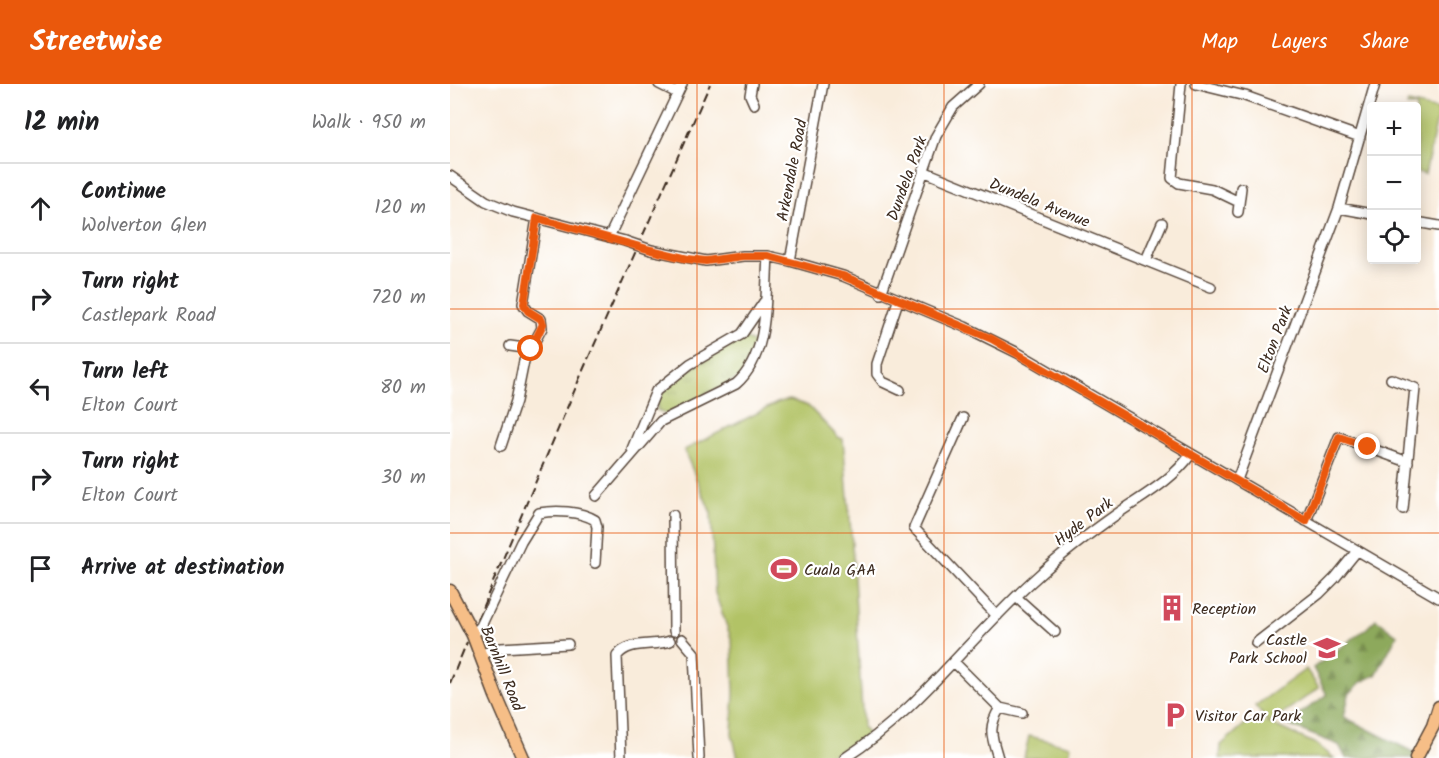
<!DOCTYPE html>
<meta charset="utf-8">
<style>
body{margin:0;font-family:Kalam,sans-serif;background:#f6f6f6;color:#202124}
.controls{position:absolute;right:18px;top:18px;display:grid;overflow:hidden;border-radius:6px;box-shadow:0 3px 15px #0003}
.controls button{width:54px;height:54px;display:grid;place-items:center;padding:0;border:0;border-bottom:2px solid #e0e0e0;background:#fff;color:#202124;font:30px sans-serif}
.stop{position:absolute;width:18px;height:18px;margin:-14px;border:4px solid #ea580c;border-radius:50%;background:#fff}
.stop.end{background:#ea580c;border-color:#fff;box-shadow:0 2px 6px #0008}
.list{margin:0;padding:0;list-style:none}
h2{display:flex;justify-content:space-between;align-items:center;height:78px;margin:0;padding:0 24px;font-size:26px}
h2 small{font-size:20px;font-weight:400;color:#757577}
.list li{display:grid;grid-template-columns:39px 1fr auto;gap:18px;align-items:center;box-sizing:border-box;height:90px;padding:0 24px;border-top:2px solid #e0e0e0}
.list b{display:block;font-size:22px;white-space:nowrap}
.list p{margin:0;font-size:20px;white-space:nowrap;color:#757577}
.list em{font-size:20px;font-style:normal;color:#757577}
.icon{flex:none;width:33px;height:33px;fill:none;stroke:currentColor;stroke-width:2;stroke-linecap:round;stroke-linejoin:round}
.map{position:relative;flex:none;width:989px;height:674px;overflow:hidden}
header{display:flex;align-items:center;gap:36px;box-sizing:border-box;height:84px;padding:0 30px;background:#ea580c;color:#fff}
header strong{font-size:28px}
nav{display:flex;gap:33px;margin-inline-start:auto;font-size:21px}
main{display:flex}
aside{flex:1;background:#fff}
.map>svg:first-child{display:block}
.grass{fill:url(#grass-tufts);stroke:#767642;stroke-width:1.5}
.forest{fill:url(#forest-firs);stroke:#646a3c;stroke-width:1.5}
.pitch{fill:#b2c366;stroke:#767642;stroke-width:1.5}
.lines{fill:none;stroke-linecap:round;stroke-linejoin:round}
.minor-casing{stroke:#58473a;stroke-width:12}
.major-casing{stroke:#58473a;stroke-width:15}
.minor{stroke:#fff;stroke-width:9}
.major{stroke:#f6be87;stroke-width:12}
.rail{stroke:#3b2a1e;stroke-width:2;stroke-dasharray:9 4.5;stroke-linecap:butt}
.minor-bridge-casing{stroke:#58473a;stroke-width:12;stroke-linecap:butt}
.minor-bridge{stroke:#fff;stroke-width:9}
.route{stroke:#ea580c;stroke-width:8}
.grid{fill:none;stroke:#e8590c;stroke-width:1.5;stroke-opacity:0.55}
.labels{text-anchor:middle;stroke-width:4.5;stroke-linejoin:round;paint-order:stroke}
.street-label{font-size:16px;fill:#3b2a1e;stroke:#fff}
.poi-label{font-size:16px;fill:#3b2a1e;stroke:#fff;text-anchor:start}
</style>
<header>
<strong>Streetwise</strong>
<nav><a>Map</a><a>Layers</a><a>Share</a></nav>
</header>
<main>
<aside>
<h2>12 min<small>Walk · 950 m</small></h2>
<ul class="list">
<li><svg class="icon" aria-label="ahead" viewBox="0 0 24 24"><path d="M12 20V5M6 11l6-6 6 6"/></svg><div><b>Continue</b><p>Wolverton Glen</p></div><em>120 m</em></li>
<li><svg class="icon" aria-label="right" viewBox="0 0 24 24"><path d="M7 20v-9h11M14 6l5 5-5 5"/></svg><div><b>Turn right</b><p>Castlepark Road</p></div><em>720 m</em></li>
<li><svg class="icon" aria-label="left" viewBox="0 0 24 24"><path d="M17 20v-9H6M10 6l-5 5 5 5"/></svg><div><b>Turn left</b><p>Elton Court</p></div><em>80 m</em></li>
<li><svg class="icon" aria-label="right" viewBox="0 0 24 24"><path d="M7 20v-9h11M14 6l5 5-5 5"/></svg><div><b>Turn right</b><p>Elton Court</p></div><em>30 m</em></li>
<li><svg class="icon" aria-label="arrive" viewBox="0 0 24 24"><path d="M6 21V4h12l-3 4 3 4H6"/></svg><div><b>Arrive at destination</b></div></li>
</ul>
</aside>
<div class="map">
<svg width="989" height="674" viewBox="0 0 989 674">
<defs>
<pattern id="grass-tufts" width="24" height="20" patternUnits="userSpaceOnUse" patternTransform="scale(1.5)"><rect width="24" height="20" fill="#b2c366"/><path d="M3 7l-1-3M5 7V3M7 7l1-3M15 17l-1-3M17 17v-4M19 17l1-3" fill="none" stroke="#929f53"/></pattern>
<pattern id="forest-firs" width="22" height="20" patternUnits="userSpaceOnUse" patternTransform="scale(1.5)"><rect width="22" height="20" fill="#8da95b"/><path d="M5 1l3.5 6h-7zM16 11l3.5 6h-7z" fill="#748a4b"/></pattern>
</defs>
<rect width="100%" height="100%" fill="#fff"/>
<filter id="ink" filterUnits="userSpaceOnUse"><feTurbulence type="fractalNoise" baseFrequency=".0167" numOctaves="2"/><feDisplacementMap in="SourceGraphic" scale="12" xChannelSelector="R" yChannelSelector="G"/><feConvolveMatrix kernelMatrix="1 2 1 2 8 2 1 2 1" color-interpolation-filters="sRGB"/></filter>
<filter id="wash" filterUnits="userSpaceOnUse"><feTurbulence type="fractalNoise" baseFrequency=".008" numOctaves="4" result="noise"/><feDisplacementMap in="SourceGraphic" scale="24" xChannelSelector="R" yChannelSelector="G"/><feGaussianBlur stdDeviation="1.35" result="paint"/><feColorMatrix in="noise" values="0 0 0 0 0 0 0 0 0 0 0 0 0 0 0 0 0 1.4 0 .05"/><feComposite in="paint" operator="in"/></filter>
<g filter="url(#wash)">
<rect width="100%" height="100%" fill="#f9ecdb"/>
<!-- grass -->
<path class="grass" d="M 294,254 L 303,258 L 305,263 L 291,293 L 216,331 L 207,326 C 201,300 271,269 289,255 Z"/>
<!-- forest -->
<path class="forest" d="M 926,535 L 947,551 L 926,591 L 911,598 L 899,610 L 894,633 L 967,670 L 963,674 L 896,674 L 889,661 L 835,640 L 877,611 L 863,584 L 917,544 Z"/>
<!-- pitch -->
<path class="pitch" d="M 958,19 L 989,26 L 975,90 L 967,88 L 966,22 L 957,22 Z
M 340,316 L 358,322 L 388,353 L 393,355 L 402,460 L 413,643 L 418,651 L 376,674 L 288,674 L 282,650 L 284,608 L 282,557 L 265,509 L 261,429 L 234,366 L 329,318 Z
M 856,585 L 869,604 L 819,639 L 866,660 L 884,674 L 770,674 L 771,661 L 795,640 L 818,638 L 805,622 Z
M 579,652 L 621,662 L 618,674 L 574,674 Z"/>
</g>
<g filter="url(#ink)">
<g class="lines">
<!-- minor casing -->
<g class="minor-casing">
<path id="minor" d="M 209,0 L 227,9
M 302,0 L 300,11 L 304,20
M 731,0 L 722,94 L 729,99 L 762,105 L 789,118
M 746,0 L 795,12 L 910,53
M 473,87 L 761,203
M 0,92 L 36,117 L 63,128 L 175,157
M 889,124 L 922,130
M 788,128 L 791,104
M 966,138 L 989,142
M 159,153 L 232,0
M 201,166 L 256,177 L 293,172 L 318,172 L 340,177 L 393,192 L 515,243 L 568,269 L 989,514
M 696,176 L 712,139
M 340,177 L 373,0
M 431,210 L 486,52 L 503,23 L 529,0
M 448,217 L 427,280 L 427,290 L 433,298 L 450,306
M 60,262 L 81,265
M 941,295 L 965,304 L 953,425
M 513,334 L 464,444 L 547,532
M 51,362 L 66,317 L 74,277 L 92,244 L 91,235 L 78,227 L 73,220 L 87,134
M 182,365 L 206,307 L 240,280 L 292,250 L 314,218
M 787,396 L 889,124 L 925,0
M 146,412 L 211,337 L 286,300 C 320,270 315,214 318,172
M 223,431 L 224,547
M 856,437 L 889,353 L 958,378
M 566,513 L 605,548
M 23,551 L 31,542 L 71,458 L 89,429 C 106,426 130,427 145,436 L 147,443 L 145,479
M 232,555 L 244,569 L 249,674
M 806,559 L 869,510 L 885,494 L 907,467
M 31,570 L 51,564 L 118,560
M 504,578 L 550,624 C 537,644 542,653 548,674
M 550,624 L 572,629
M 171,674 L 167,572 C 179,556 203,563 220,557
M 395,674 C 470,626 522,550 588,492 C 612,470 640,449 667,430 C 693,412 723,396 741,370"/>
</g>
<!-- major casing -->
<g class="major-casing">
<path id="major" d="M 0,507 L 23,551 L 46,612 L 73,674
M 966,674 L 983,642 L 989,623"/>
</g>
<!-- minor -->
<use href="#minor" class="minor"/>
<!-- major -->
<use href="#major" class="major"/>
<!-- rail -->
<path class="rail" d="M 27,536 L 134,284 L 260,0
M 0,599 L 17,558"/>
<!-- minor-bridge casing -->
<g class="minor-bridge-casing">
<path id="minor-bridge" d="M 175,157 L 201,166"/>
</g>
<!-- minor-bridge -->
<use href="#minor-bridge" class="minor-bridge"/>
</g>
</g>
<g class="lines" filter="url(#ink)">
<!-- route -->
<path class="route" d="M 81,265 L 93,240 L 91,235 L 78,227 L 74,220 L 87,134 L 201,166 L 238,175 L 256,177 L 293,172 L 318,172 L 393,192 L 542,255 L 856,437 L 889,353 L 918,363"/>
</g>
<!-- grid -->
<path class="grid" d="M 247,0 L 247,674M 494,0 L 494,674M 742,0 L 742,674M 0,225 L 989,225M 0,449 L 989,449"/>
<!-- icons -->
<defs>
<g id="stadium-bare" transform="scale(2.07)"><path d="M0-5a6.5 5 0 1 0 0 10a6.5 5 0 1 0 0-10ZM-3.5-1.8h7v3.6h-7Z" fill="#d1495b" stroke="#fff" stroke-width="2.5" paint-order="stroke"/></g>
<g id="building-bare" transform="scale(2.07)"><path d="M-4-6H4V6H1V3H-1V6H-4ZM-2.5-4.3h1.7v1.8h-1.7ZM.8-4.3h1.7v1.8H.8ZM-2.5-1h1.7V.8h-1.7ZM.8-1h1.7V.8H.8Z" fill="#d1495b" stroke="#fff" stroke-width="2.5" paint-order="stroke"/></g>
<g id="school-bare" transform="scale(2.07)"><path d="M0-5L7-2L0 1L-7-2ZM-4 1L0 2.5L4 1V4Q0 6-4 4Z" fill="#d1495b" stroke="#fff" stroke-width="2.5" paint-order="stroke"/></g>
<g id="parking-bare" transform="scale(2.07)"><path d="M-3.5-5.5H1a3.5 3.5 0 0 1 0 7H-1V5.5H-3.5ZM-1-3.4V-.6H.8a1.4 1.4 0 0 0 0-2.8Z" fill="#d1495b" stroke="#fff" stroke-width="2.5" paint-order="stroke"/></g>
</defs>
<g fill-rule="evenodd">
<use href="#stadium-bare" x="334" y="485"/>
<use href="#building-bare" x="722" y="524"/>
<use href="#school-bare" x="877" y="564"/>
<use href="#parking-bare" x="725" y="631"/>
</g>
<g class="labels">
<!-- street labels -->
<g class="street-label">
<text transform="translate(341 86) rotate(-79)" y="6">Arkendale Road</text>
<text transform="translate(456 94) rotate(-70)" y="6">Dundela Park</text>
<text transform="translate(590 118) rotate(22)" y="6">Dundela Avenue</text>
<text transform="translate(824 255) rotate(-69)" y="6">Elton Park</text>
<text transform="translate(633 437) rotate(-37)" y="6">Hyde Park</text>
<text transform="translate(53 584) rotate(68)" y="6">Barnhill Road</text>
</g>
<!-- poi labels -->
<g class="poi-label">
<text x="354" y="491">Cuala GAA</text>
<text x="742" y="530">Reception</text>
<text x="857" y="561" text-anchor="end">Castle<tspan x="857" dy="18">Park School</tspan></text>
<text x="745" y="637">Visitor Car Park</text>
</g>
</g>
</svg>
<div class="controls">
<button>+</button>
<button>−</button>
<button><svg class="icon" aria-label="locate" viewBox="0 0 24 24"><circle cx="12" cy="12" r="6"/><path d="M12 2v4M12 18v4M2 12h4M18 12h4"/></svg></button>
</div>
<div class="stop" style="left:81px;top:265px"></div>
<div class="stop end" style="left:918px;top:363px"></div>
</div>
</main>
